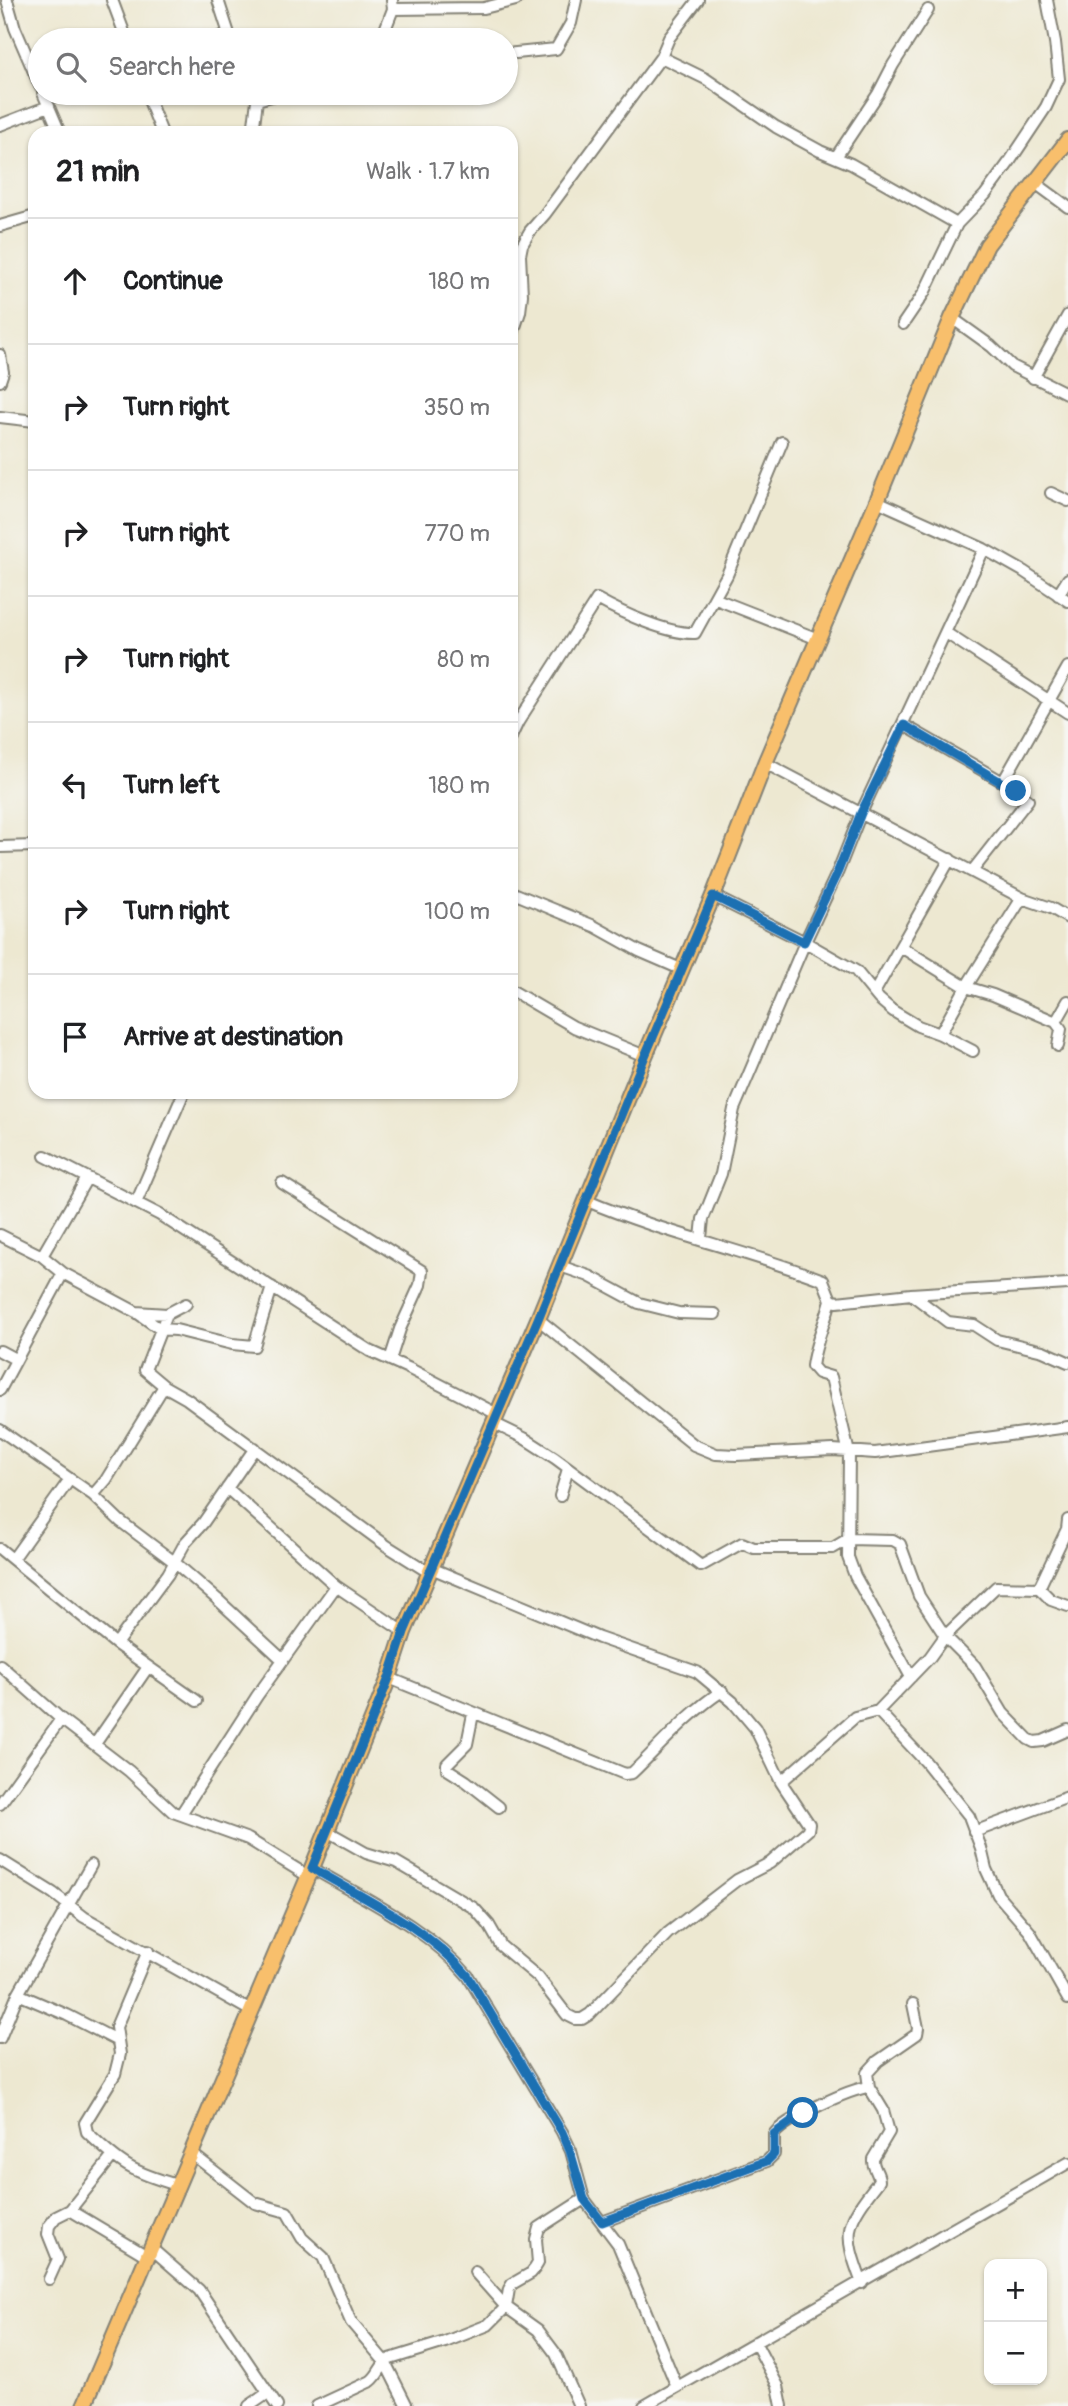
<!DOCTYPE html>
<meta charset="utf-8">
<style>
body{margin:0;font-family:Pangolin,sans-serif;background:#f2f2f2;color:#202124}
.controls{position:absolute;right:21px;bottom:21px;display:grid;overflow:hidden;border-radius:14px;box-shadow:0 2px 5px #0004}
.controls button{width:63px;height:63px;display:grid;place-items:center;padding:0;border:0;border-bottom:2px solid #e0e0e0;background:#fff;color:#202124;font:35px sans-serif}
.stop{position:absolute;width:21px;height:21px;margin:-16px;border:5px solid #1f6fb2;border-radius:50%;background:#fff}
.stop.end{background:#1f6fb2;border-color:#fff;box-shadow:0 2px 7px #0008}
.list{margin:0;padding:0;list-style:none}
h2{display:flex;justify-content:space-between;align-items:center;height:91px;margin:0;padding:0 28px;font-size:30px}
h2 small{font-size:23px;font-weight:400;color:#757577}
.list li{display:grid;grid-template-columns:46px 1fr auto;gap:21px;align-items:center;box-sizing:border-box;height:126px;padding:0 28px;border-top:2px solid #e0e0e0}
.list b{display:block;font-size:26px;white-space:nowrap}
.list em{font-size:23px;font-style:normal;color:#757577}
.icon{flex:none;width:38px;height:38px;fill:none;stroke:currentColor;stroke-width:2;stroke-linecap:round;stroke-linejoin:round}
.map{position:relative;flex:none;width:1068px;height:2406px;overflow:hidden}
.search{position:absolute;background:#fff;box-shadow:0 2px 5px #0004;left:28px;top:28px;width:490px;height:77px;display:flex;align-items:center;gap:18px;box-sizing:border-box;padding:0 24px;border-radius:38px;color:#757577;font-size:26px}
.panel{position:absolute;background:#fff;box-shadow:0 2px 5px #0004;left:28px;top:126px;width:490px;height:973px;border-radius:21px}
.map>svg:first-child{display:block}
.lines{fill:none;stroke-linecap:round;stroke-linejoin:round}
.minor-casing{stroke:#848276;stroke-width:14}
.major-casing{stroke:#848276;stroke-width:18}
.minor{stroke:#fff;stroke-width:10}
.major{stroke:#f8bf6c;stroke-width:14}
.route{stroke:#1f6fb2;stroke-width:9}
</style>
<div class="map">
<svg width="1068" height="2406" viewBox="0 0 1068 2406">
<rect width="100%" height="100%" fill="#f6f6f2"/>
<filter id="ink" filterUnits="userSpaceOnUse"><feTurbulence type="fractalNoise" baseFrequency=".0143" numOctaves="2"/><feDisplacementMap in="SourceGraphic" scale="14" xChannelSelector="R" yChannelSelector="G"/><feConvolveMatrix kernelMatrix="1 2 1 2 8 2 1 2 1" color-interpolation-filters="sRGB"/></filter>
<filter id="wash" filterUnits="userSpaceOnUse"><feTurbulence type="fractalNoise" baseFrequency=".00686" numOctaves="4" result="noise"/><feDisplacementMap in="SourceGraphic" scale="28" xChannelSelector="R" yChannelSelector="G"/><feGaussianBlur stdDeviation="1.57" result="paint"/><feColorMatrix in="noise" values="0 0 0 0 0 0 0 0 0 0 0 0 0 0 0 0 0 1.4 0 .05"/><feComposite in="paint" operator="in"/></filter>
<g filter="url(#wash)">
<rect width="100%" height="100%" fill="#ede8d1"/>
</g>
<g filter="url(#ink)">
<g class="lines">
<!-- minor casing -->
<g class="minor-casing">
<path id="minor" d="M 7,0 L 15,28 L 40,86
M 112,0 L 127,40
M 218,0 L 231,40
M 393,9 L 484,8 L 516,0
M 211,40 L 228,34
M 347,40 L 382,34
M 381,40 L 393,9 L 392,0
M 506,54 L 556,49 L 571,23 L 576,0
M 661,57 L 706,79 L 776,127 L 820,151 L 851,164 L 957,224
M 43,93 L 60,133
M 146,93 L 162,133
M 257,100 L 283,93
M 0,125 L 49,106
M 253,133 L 257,100 L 254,93
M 836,157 L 878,94 L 893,65 L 928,10
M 1034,182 L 1068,207
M 0,226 L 35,216
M 952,318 L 991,346 L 1012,366 L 1068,394
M 903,324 L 924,293 L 957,224 L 985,195 L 1010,161 L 1046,107 L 1059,79 L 1055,42 L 1047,0
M 511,339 L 520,312 L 522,295 L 520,255 L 522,245 L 530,231 L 545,214 L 661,57 L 669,38 L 698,0
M 0,355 L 3,372 L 0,381
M 1033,378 L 1068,315
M 0,417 L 35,421
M 1051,493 L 1068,501
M 877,501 L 984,549 L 1023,571 L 1068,601
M 1058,595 L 1068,579
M 716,599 L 818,639
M 946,633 L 1068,713
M 904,725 L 1003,782 L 1028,800 L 973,870
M 511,737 L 518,722 L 597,599 C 622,613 667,634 695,633 L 727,575 L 782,442
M 765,763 L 1022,898 L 1051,908 L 1068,918
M 1003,782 L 1068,667
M 0,847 L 35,846
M 511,892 L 594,926 L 639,951 L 683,970
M 713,896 L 805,942 L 856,971 L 879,999 L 893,1011 L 918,1026 L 940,1034 L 973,1051
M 901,947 L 966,987 L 993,995 L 1056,1022 L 1061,1029 L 1058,1046
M 511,990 L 574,1027 L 645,1056
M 874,993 L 950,859
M 1056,1022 L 1068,1001
M 940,1034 L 966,987 L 1022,898
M 45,1156 L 160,1215 L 370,1351 L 408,1368 L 497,1414
M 282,1183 L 422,1271 L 420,1285 L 400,1329 L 390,1360
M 585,1200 C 662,1233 745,1250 823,1280 L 831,1300 L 837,1302 L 911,1294 L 1068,1284
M 136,1203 L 184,1092
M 0,1235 L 42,1256 L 63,1273 L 136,1312 L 160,1329 L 176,1330 L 232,1344 L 254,1346 L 272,1287
M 701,1238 L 703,1219 L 721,1174 L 734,1109 L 805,942 L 838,871 L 861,813 L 984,549
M 42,1256 L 87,1178
M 560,1266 L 589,1276 L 639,1303 L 679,1313 L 715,1314
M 911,1294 L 948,1322 L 974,1325 L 997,1340 L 1043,1351 L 1068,1362
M 831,1300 C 825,1323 815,1343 812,1366 L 818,1373 L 831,1377 L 849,1453 L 848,1557 L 855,1576 L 911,1677
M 136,1312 L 167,1314 L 186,1304
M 167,1314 L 145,1370 L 164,1386 L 187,1399 L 387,1546 L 430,1573
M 538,1319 L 694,1445 L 716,1454 L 736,1455 L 833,1450 L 875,1453 L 1068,1427
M 0,1351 L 15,1359
M 0,1390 L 63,1273
M 493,1423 L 524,1438 L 555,1458 L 701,1566 L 742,1543 L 754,1548 L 833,1548 L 848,1539 L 893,1540 L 900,1544 L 919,1596 L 945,1636 L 975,1666 L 1003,1713 L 1028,1739 L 1034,1742 L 1043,1741 L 1068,1730
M 0,1430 L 93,1495 L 120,1521 L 173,1561 L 217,1599 L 283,1660
M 227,1488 L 336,1586 L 404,1632
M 93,1495 L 106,1480 L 164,1386
M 560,1496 L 568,1469
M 1068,1520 L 1067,1529 L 1039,1588 L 1051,1600 L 1068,1606
M 0,1549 L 116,1644 L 197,1701
M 13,1559 L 70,1479
M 116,1644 L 168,1574 L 185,1543 L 203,1523 L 255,1448
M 0,1665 L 61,1719 L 129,1771 L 173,1812 L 248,1839 L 308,1876
M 389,1678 L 625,1774 L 632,1773 C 661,1745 688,1713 722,1691
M 878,1711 L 925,1761 L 969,1816 L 981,1848 L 986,1869 L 998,1895 L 1030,1932 L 1068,1999
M 473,1714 L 467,1744 L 447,1764 L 447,1769 L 466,1781 L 499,1807
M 95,1744 L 148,1667
M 781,1782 L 855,1717 L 878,1711 L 930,1657 L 945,1636 L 996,1587 L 1039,1588
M 0,1804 L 61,1719
M 181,1814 L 257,1696 L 336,1586
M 327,1831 L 366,1853 L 396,1862 L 474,1908 L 489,1925 L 501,1946 L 538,1977 L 567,2015 L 575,2019 L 582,2019 L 590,2014 L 668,1933 L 737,1880 L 770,1863 L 808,1830 L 809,1824 L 781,1782 L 755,1728 L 733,1702 L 697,1672 L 599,1638 L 431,1568
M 974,1832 L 1068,1797
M 0,1860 L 53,1893 L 84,1917 L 251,2011
M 312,1868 C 365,1899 428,1928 468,1976 L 562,2132 L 571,2151 L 584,2199 L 618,2244 L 677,2387
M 148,1951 L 116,2027 L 120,2054 L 115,2074 L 85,2123 L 87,2132 C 121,2165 132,2172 177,2185
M 18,1994 L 67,2015 L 118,2041
M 0,2038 L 18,1994 L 91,1865
M 191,2153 L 255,2203 L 287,2212 L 302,2238 L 323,2257 L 351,2322 L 385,2362 L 407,2406
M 70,2210 L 147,2256
M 602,2222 L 767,2161 L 774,2154 L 774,2134 C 786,2119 849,2089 869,2087
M 151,2248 L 199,2290 L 277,2406
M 475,2272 L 506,2307 L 538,2330 L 556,2354 L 579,2406
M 49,2279 L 58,2259 L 48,2234 L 49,2226 L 56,2217 L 70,2210 L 112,2157
M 862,2283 C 842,2231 845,2224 879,2181 C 879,2172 872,2168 873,2159 L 889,2132 L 883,2110 L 869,2087 L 867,2073 L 878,2061 L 917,2034 L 918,2028 L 913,2004
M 755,2342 L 778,2386 L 782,2406
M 249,2406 L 268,2393
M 317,2406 L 371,2381 C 380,2374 381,2363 390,2359 L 445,2342 L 488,2325 L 506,2307 L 509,2289 L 512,2284 L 531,2273 L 535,2268 L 538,2263 L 536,2239 L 539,2228 L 584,2199
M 644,2406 L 1068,2163"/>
</g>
<!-- major casing -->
<g class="major-casing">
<path id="major" d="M 84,2406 L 312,1868 L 390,1675 L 404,1632 L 538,1319 L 645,1056 L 713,896 L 765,763 L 877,501 L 952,318 L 987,245 L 1068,140"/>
</g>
<!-- minor -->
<use href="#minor" class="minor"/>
<!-- major -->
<use href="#major" class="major"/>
</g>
</g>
<g class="lines" filter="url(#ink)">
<!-- route -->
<path class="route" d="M 803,2113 L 774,2134 L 774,2154 L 767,2161 L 602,2222 L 584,2199 L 570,2151 L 562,2132 L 468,1976 C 428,1928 365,1899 312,1868 L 389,1678 L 404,1632 L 538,1319 L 645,1056 L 713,896 L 804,942 L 838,871 L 861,813 L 904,725 L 1016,791"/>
</g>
</svg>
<div class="controls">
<button>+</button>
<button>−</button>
</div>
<div class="stop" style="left:803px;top:2113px"></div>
<div class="stop end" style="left:1016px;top:791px"></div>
<div class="search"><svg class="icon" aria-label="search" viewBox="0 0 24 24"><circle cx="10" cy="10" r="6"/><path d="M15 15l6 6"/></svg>Search here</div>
<section class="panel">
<h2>21 min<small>Walk · 1.7 km</small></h2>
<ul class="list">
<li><svg class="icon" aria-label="ahead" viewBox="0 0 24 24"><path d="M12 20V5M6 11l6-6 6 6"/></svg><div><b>Continue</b></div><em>180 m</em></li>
<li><svg class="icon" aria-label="right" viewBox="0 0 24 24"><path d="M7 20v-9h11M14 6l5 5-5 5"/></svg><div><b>Turn right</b></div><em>350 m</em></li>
<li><svg class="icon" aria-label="right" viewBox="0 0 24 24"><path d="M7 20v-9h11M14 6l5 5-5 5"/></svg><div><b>Turn right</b></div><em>770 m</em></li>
<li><svg class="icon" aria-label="right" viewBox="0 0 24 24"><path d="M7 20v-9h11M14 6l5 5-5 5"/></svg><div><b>Turn right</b></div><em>80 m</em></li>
<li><svg class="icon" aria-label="left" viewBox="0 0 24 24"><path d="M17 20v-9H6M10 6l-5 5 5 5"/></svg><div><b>Turn left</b></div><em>180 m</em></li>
<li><svg class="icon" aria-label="right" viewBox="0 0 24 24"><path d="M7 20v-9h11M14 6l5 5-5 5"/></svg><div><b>Turn right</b></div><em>100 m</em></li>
<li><svg class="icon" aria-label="arrive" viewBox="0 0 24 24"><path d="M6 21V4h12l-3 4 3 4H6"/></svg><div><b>Arrive at destination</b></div></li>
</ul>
</section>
</div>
